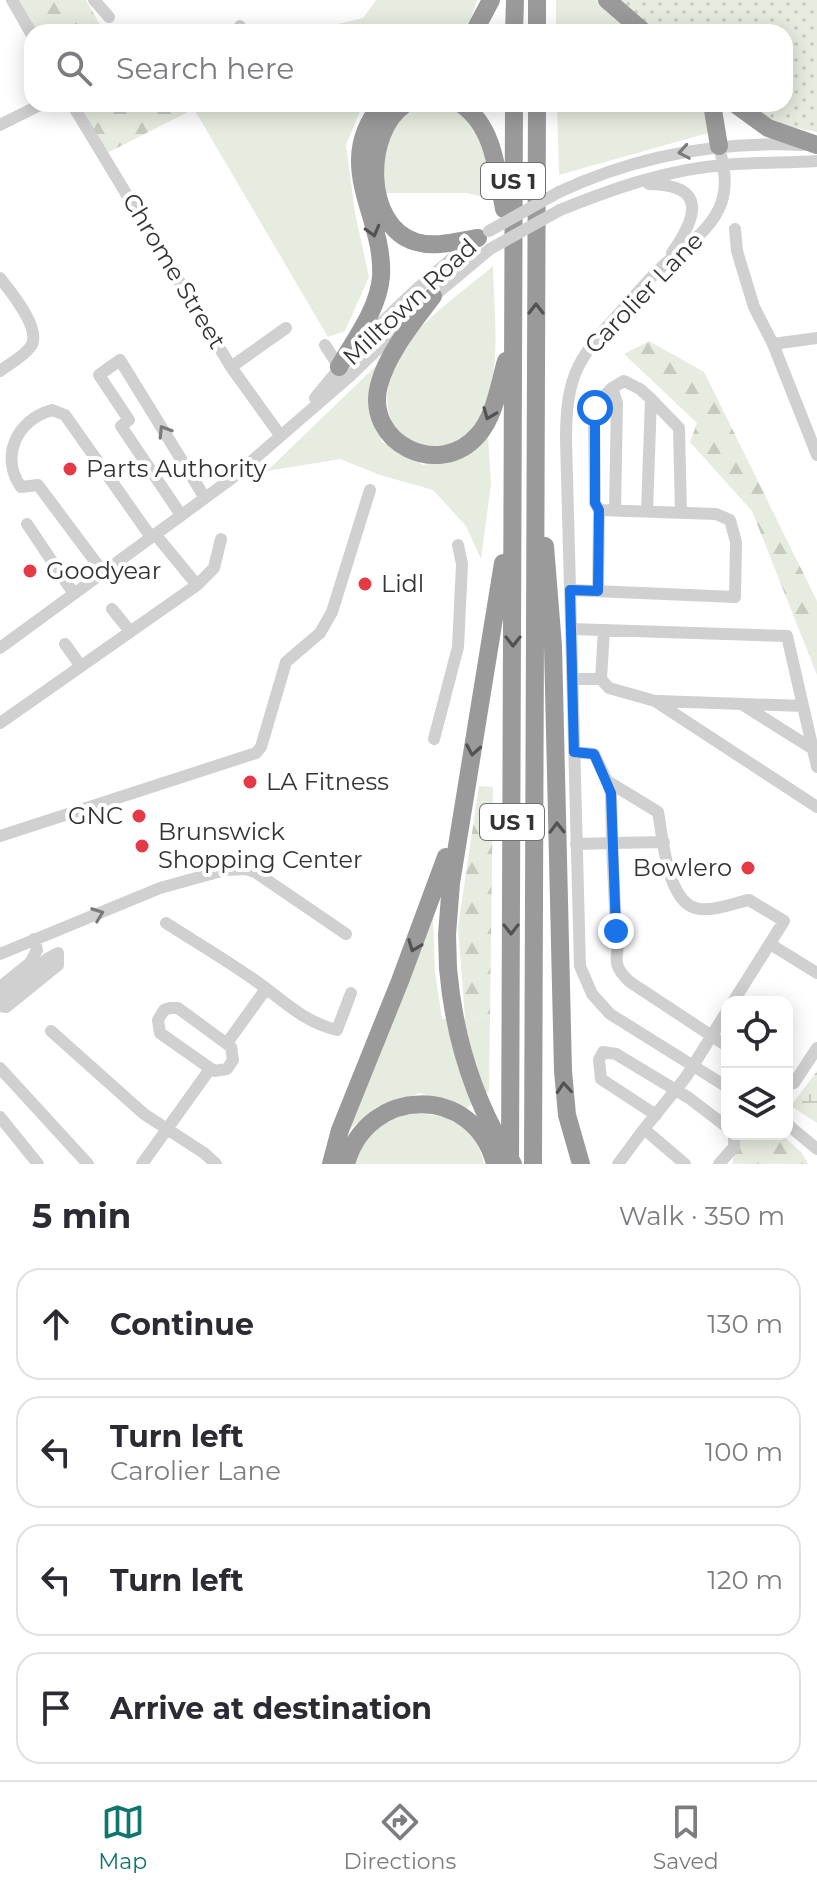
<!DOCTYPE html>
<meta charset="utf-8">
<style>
body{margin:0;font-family:Montserrat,sans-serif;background:#f7f7f7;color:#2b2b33}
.controls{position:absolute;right:24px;bottom:24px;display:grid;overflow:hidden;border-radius:16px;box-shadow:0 4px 20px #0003}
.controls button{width:72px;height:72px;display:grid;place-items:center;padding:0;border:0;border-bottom:2px solid #e1e1e2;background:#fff;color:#2b2b33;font:40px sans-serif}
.stop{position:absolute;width:24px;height:24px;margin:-18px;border:6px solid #1a73e8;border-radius:50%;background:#fff}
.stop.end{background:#1a73e8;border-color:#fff;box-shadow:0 2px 8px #0008}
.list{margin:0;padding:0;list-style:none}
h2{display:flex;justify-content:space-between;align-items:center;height:104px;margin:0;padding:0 32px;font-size:34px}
h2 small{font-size:26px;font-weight:400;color:#7c7c81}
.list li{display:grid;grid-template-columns:52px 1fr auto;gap:24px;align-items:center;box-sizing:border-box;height:112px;margin:0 16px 16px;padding:0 16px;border:2px solid #e1e1e2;border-radius:24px}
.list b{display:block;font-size:30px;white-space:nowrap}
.list p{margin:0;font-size:26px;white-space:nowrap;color:#7c7c81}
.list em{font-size:26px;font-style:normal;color:#7c7c81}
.icon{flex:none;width:44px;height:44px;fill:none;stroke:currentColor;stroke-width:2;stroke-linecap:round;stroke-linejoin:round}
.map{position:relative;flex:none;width:817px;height:1164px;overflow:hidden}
.search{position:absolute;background:#fff;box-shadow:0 4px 20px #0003;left:24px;right:24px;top:24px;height:88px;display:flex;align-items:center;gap:20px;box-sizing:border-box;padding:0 28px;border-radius:24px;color:#7c7c81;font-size:30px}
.sheet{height:616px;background:#fff}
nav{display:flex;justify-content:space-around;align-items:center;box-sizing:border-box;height:112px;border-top:2px solid #e1e1e2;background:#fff;font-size:22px;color:#7c7c81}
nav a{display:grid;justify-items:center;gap:4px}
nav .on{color:#0f766e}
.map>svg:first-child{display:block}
.grass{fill:#e6ecdf}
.forest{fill:url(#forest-firs)}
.wetland{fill:url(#wetland-marsh)}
.park{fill:url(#park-dots)}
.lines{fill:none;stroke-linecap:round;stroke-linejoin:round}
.minor{stroke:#d0d0d0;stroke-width:12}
.highway{stroke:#9a9a9a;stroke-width:18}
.minor-bridge{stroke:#d0d0d0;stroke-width:12}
.highway-bridge{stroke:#9a9a9a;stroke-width:18}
.oneway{stroke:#7a7a7a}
.oneway2{stroke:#525252}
.route{stroke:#1a73e8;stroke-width:10}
.poi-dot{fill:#e63946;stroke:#fff;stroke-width:3}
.labels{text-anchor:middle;stroke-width:8;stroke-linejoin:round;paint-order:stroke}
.shield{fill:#fff;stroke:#707070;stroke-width:2}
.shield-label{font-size:22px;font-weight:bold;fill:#333}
.street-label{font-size:24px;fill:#333;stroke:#fff}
.poi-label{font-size:24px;fill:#333;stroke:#fff;text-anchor:start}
</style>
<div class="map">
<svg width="817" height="1164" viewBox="0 0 817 1164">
<defs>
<pattern id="forest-firs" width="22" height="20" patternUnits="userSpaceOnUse" patternTransform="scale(2)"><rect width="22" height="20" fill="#e6ecdf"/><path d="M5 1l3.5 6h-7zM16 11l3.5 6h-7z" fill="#c6cbc0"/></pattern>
<pattern id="wetland-marsh" width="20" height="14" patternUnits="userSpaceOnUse" patternTransform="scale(2)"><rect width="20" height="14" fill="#e6ecdf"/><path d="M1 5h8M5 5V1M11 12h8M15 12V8" fill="none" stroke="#c6cbc0"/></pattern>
<pattern id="park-dots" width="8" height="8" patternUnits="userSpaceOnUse" patternTransform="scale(2)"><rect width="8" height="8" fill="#e6ecdf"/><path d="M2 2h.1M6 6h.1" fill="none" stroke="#c6cbc0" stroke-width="1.8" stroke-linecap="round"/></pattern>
</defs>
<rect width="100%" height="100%" fill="#fff"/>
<!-- grass -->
<path class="grass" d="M 376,0 L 477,0 L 470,21 L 457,32 L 334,32 L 338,24 L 363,18 Z
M 556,0 L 597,0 L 633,32 L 556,32 Z
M 196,104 L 284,104 L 299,111 L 303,104 L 366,104 L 359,113 L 346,145 L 355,213 L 369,277 L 345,331 L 328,337 L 194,109 Z
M 436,104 C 486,117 487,155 493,199 L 466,193 L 385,193 C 382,164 379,125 411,109 C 418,106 429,106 436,104 Z
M 557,104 L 705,104 L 708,133 L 559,175 Z
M 493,266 C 494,311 501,362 486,406 C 462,478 360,453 394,365 C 408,329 464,291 493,266 Z
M 381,361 L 368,406 L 382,442 L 423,465 L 466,457 L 488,435 L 491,484 L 481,559 L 466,526 L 433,490 L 380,475 L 340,459 L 267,471 Z
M 433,918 L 435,972 L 442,1019 L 490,1017 L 489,1091 L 467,1108 L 420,1093 L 376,1107 L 344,1134 Z
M 403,1112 C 444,1114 474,1119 484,1164 L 352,1164 C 361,1137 380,1125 403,1112 Z"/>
<!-- forest -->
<path class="forest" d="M 18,0 L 86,0 L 104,32 L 37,32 Z
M 79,104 L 186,104 L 194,109 L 107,153 Z
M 649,341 L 704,372 L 817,601 L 817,675 L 752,511 L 690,442 L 697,423 L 624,354 Z
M 479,786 L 493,787 L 490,1017 L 465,1018 L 458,927 Z
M 739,1134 L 781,1134 L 802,1153 L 808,1164 L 732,1164 Z"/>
<!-- wetland -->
<path class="wetland" d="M 817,1071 L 817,1123 L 791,1106 Z"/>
<!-- park -->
<path class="park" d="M 620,0 L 817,0 L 817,132 L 776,124 L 743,104 L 785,104 L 785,32 L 657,32 Z"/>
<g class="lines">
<!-- minor -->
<path class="minor" d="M 12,0 L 32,35
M 94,0 L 109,17
M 237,32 L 240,26
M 72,104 L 231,367 L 280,435
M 0,125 L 42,104
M 719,146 C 723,164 728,182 722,201 C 713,229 687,245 665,264 C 650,277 637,294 623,309 C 580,356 566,372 566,439 L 580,966 L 592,994 L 610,1014 L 727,1087
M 649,184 C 708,185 697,217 672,253
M 559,192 C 636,156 717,141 802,145
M 560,210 C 612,189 668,169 725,165 C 755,162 786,163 817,161
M 735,229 L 737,251 L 754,307 L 773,344 L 817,455
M 0,278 C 11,292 42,329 31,346 C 25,356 9,364 0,371
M 428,301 L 490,249
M 773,344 L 817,338
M 325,345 L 339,367
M 231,367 L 286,328
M 315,398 C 361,340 417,285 475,240
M 651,399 L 679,428 L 681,513
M 599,510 L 595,503 L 594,416 L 597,403 L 612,388
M 615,510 L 617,403 L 612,388 L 624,381 L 640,389 L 651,399 L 647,511
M 181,515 L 121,426 L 129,420 L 99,375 L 120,360 L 205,498
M 27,524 L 74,594
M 155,534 L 197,585
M 103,572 L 38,485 L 21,487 C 0,457 16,420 52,410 L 65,415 L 151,537
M 570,590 L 735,597 L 736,542 L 730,520 L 716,514 L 599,510 L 598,591
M 112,609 L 129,630
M 571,629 L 787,636 L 817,767
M 65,644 L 80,665
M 0,648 L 231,479 L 350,376 L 406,322
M 572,679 L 601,679 L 609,688 L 655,701 L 817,807
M 601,679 L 604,630
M 658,701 L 803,706
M 743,705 L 813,749
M 0,723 L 197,585 L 214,568 L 221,539
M 434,739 L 458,647 L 462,564 L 458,545
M 574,752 L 594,754 L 607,781
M 0,836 L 256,753 L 261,747 L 286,662 L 320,633 L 332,612 L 370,490
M 664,842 L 612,843 L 611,793 L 607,781 L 658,812 C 663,838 667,906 700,909 C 715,911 734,903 749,900 L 784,921 L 733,1002
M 576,844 L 612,843 L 616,931 C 624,952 605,960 630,982 L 727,1046
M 166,923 C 200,945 235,965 267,989 C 290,1007 308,1023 337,1030 L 351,993
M 770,944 L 817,973
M 0,954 L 160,888 L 225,870 L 246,869 L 255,872 L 346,934
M 0,987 L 30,963 L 37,950 L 34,939
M 0,998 L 47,959 L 58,953 L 58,965 L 6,1007 L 0,1006
M 170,1008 L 178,1008 L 231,1047 L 233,1060 L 227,1069 L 214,1071 L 160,1033 L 158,1020 L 164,1010 Z
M 51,1031 L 144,1114 L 204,1153 L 216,1164
M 227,1043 L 266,989
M 0,1068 L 88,1164
M 787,1084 L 794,1083 L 817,1048
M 656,1115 L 601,1079 L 599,1060 L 603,1052 L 616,1054 L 689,1098 L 727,1127
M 0,1117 L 38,1164
M 787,1124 L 817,1149
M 142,1164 L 210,1069
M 618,1164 L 644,1129
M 685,1164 L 644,1129 L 686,1077 L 727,1011
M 719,1164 L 734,1147 L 734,1134"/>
<!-- highway -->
<path class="highway" d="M 607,0 L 644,32
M 474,32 L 491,0
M 514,32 L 515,0
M 537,32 L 537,0
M 405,104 C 364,132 363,226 416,242 C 436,248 458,241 478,238
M 461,104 C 495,127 497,173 504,209
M 712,104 L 719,146
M 735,104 L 768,128 L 817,145
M 433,296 C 413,323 388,352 379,385 C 364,443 439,480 478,435 C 495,416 499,385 506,361
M 339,367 C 355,339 378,310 381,277 C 385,215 331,165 382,104
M 545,546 L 553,646 L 563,1071 L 567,1115 L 581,1164
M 448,968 L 447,935 L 451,883 L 503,563
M 331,1164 L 340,1130 L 400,981 L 446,857
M 346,1164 C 367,1085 475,1084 495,1164
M 510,1164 L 514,104
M 533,1164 L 537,104"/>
<!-- minor-bridge -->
<path class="minor-bridge" d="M 489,231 L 559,192
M 490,249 L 560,210"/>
<!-- highway-bridge -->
<path class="highway-bridge" d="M 448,968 C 454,1039 474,1103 513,1164"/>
</g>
<!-- one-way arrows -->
<defs><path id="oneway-chevron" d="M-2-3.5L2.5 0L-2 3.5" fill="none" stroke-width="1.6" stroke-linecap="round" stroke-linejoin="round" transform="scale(2)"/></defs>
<g class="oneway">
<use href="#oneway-chevron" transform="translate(684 152) rotate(170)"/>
<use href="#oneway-chevron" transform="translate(164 431) rotate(-122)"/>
<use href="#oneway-chevron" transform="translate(98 914) rotate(-21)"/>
</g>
<g class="oneway2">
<use href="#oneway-chevron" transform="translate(373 231) rotate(75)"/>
<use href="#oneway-chevron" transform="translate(536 309) rotate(-90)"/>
<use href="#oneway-chevron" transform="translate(489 414) rotate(112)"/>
<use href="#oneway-chevron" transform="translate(513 641) rotate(90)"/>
<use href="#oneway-chevron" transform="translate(473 750) rotate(100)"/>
<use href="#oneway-chevron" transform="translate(557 828) rotate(-91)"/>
<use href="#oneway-chevron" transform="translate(511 929) rotate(90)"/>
<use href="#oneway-chevron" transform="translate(414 946) rotate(111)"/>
<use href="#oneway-chevron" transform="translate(564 1088) rotate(-94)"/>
</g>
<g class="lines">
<!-- route -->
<path class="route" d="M 595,408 L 595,503 L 599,510 L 598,591 L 570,590 L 574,752 L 594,754 L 611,793 L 616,931"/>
</g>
<!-- markers -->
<g class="poi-dot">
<circle cx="70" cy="469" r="8"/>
<circle cx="30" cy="571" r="8"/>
<circle cx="365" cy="584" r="8"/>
<circle cx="250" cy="782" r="8"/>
<circle cx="139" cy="816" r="8"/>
<circle cx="142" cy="846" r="8"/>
<circle cx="748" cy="868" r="8"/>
</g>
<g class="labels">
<!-- shield labels -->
<g class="shield">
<rect x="481" y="163" width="64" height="36" rx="6"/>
<rect x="480" y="804" width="64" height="36" rx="6"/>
</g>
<g class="shield-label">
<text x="513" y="189">US 1</text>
<text x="512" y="830">US 1</text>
</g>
<!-- street labels -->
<g class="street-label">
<text transform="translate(174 271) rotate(59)" y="8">Chrome Street</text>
<text transform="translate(644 293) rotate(-46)" y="8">Carolier Lane</text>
<text transform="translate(410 302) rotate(-43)" y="8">Milltown Road</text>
</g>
<!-- poi labels -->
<g class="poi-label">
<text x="86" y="477">Parts Authority</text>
<text x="46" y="579">Goodyear</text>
<text x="381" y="592">Lidl</text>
<text x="266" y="790">LA Fitness</text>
<text x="123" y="824" text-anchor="end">GNC</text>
<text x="158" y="840">Brunswick<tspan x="158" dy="28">Shopping Center</tspan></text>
<text x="732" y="876" text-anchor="end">Bowlero</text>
</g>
</g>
</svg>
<div class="controls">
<button><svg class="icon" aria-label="locate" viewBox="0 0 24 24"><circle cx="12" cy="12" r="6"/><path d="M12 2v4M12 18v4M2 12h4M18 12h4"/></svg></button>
<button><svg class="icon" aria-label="layers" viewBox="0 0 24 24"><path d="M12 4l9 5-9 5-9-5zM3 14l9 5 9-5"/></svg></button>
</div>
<div class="stop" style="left:595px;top:408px"></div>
<div class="stop end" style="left:616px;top:931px"></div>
<div class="search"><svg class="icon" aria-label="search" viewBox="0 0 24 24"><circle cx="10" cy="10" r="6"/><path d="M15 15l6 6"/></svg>Search here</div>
</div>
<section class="sheet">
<h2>5 min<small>Walk · 350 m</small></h2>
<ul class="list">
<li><svg class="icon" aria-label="ahead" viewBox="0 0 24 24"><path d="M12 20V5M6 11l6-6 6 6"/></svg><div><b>Continue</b></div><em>130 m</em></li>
<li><svg class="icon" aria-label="left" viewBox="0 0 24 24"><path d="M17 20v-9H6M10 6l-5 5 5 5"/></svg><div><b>Turn left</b><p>Carolier Lane</p></div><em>100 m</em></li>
<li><svg class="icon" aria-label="left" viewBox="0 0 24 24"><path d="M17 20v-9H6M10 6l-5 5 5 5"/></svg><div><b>Turn left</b></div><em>120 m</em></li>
<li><svg class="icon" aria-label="arrive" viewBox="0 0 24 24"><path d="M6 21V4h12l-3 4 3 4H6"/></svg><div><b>Arrive at destination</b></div></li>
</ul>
</section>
<nav>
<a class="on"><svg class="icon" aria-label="map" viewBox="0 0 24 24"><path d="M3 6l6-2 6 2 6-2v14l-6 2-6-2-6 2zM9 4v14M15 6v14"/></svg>Map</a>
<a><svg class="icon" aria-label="directions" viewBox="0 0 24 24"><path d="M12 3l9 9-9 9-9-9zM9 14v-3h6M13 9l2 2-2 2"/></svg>Directions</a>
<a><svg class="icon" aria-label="saved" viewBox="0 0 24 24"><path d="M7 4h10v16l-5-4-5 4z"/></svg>Saved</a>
</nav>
